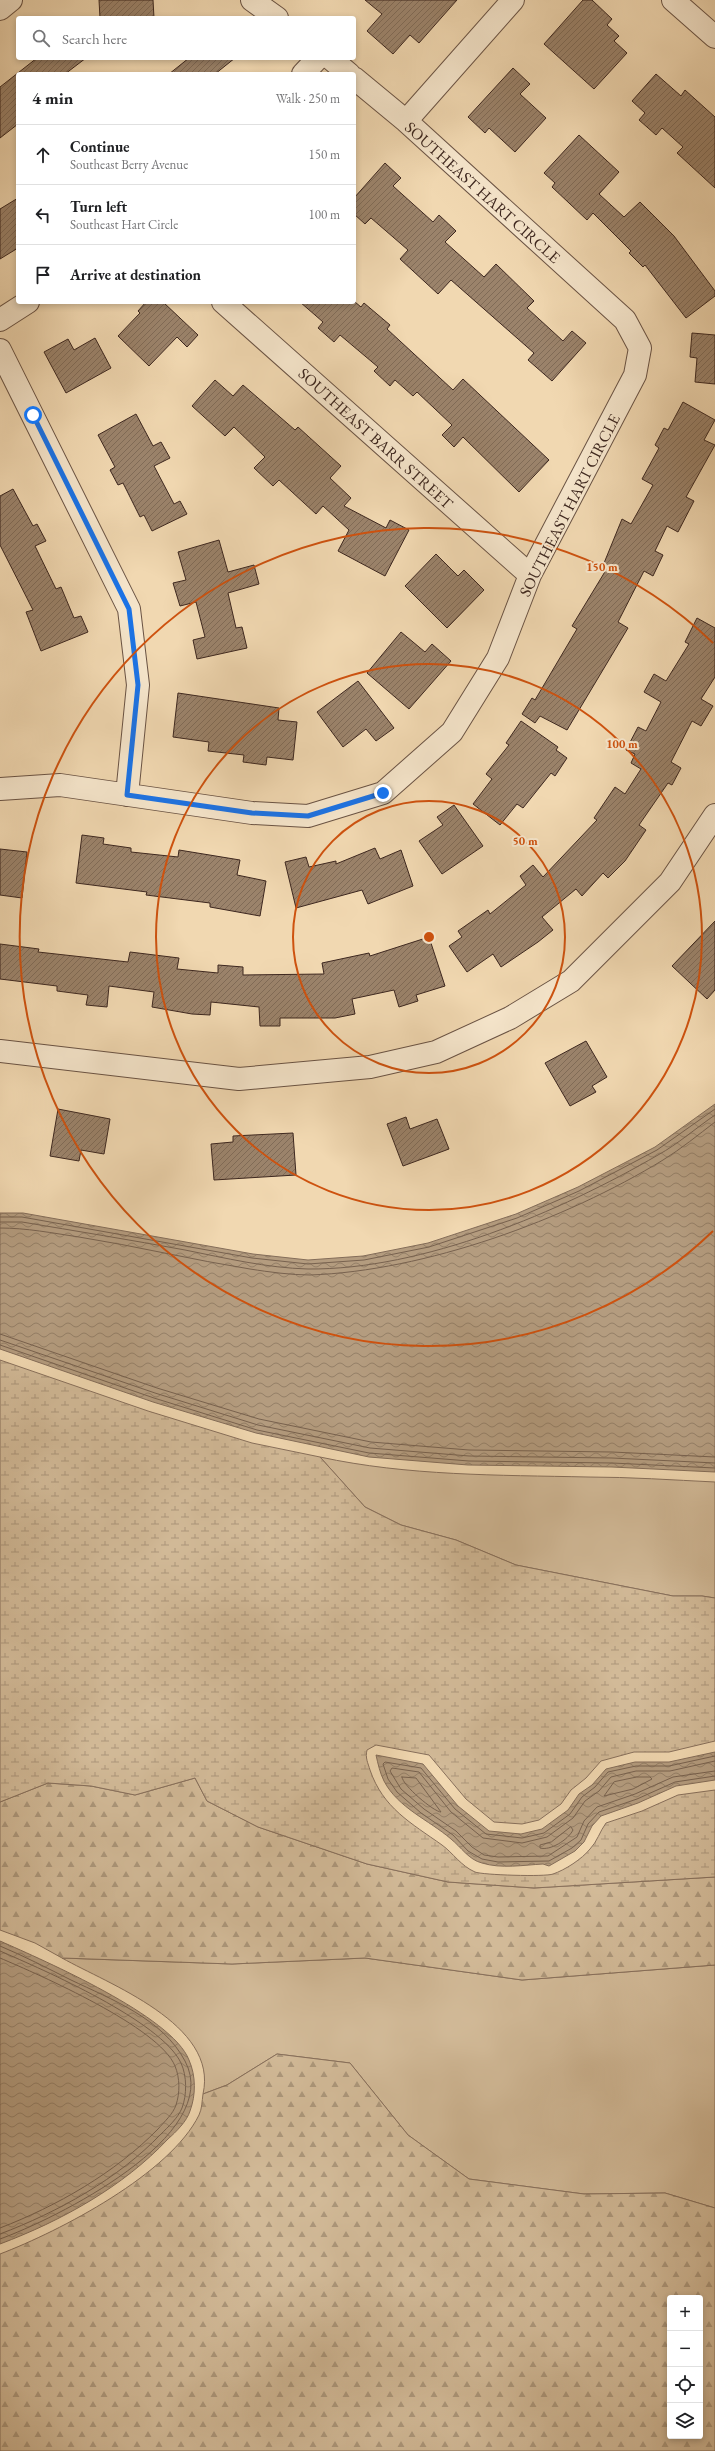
<!DOCTYPE html>
<meta charset="utf-8">
<style>
body{margin:0;font-family:"EB Garamond",serif;background:#f6f6f6;color:#202124}
.controls{position:absolute;right:12px;bottom:12px;display:grid;overflow:hidden;border-radius:4px;box-shadow:0 2px 6px #0003}
.controls button{width:36px;height:36px;display:grid;place-items:center;padding:0;border:0;border-bottom:1px solid #e0e0e0;background:#fff;color:#202124;font:20px sans-serif}
.stop{position:absolute;width:12px;height:12px;margin:-9px;border:3px solid #1a73e8;border-radius:50%;background:#fff}
.stop.end{background:#1a73e8;border-color:#fff;box-shadow:0 1px 4px #0008}
.list{margin:0;padding:0;list-style:none}
h2{display:flex;justify-content:space-between;align-items:center;height:52px;margin:0;padding:0 16px;font-size:17px}
h2 small{font-size:13px;font-weight:400;color:#757577}
.list li{display:grid;grid-template-columns:26px 1fr auto;gap:12px;align-items:center;box-sizing:border-box;height:60px;padding:0 16px;border-top:1px solid #e0e0e0}
.list b{display:block;font-size:15px;white-space:nowrap}
.list p{margin:0;font-size:13px;white-space:nowrap;color:#757577}
.list em{font-size:13px;font-style:normal;color:#757577}
.icon{flex:none;width:22px;height:22px;fill:none;stroke:currentColor;stroke-width:2;stroke-linecap:round;stroke-linejoin:round}
.map{position:relative;flex:none;width:715px;height:2451px;overflow:hidden}
.search{position:absolute;background:#fff;box-shadow:0 2px 6px #0003;left:16px;top:16px;width:340px;height:44px;display:flex;align-items:center;gap:10px;box-sizing:border-box;padding:0 14px;border-radius:4px;color:#757577;font-size:15px}
.panel{position:absolute;background:#fff;box-shadow:0 2px 6px #0003;left:16px;top:72px;width:340px;height:232px;border-radius:4px}
.map>svg:first-child{display:block}
.green{fill:#d2ba98;stroke:#88705c}
.forest{fill:url(#forest-firs);stroke:#88705c;fill-rule:evenodd}
.wetland{fill:url(#wetland-marsh);stroke:#88705c}
.water{fill:url(#water-waves);stroke:#846d59}
.lines{fill:none;stroke-linecap:round;stroke-linejoin:round}
.shore{stroke:#78624f;stroke-width:1}
.building{fill:url(#building-hatch);stroke:#3d271f}
.minor-casing{stroke:#6a5344;stroke-width:24}
.minor{stroke:#f6e6cc;stroke-width:22}
.route{stroke:#1a73e8;stroke-width:5}
.ring{fill:none;stroke:#ce520f;stroke-width:2}
.labels{text-anchor:middle;stroke-width:4;stroke-linejoin:round;paint-order:stroke}
.street-label{font-size:16px;fill:#3d271f;stroke:#f6e6cc}
.centre{fill:#ce520f;stroke:#f6e6cc;stroke-width:2}
.ring-label{font-size:12px;text-anchor:middle;font-weight:bold;fill:#ce520f;stroke:#f6e6cc;stroke-width:4;stroke-linejoin:round;paint-order:stroke}
</style>
<div class="map">
<svg width="715" height="2451" viewBox="0 0 715 2451">
<defs>
<pattern id="forest-firs" width="22" height="20" patternUnits="userSpaceOnUse"><rect width="22" height="20" fill="#d2ba98"/><path d="M5 1l3.5 6h-7zM16 11l3.5 6h-7z" fill="#ac977b"/></pattern>
<pattern id="wetland-marsh" width="20" height="14" patternUnits="userSpaceOnUse"><rect width="20" height="14" fill="#d2ba98"/><path d="M1 5h8M5 5V1M11 12h8M15 12V8" fill="none" stroke="#ac977b"/></pattern>
<pattern id="water-waves" width="16" height="10" patternUnits="userSpaceOnUse"><rect width="16" height="10" fill="#b49c7f"/><path d="M0 5q4-4 8 0t8 0" fill="none" stroke="#947f67"/></pattern>
<pattern id="building-hatch" width="6" height="6" patternUnits="userSpaceOnUse"><rect width="6" height="6" fill="#9b836b"/><path d="M-1 1l2-2M0 6l6-6M5 7l2-2" fill="none" stroke="#806b57"/></pattern>
</defs>
<rect width="100%" height="100%" fill="#f1d8b1"/>
<filter id="stains"><feTurbulence type="fractalNoise" baseFrequency=".005" numOctaves="4"/><feColorMatrix values="0 0 0 0 .2 0 0 0 0 .09 0 0 0 0 .02 0 0 0 .5 -.17"/></filter>
<radialGradient id="worn" r=".72"><stop offset=".6" stop-color="#630" stop-opacity="0"/><stop offset="1" stop-color="#630" stop-opacity=".3"/></radialGradient>
<!-- green -->
<path class="green" d="M 320,1457 C 408,1476 498,1475 588,1477 C 630,1477 673,1480 715,1482 L 715,1598 L 702,1596 L 673,1596 L 516,1565 L 456,1540 L 401,1525 L 365,1507 Z
M 62,1958 L 232,1964 L 365,1958 L 522,1980 L 715,1965 L 715,2208 L 665,2193 L 584,2194 L 469,2179 L 408,2135 L 350,2063 L 277,2054 L 227,2085 L 203,2094 C 219,2024 108,1984 62,1958 Z"/>
<!-- forest -->
<path class="forest" d="M 195,1778 L 207,1801 L 258,1827 L 367,1864 L 448,1882 L 534,1888 L 715,1877 L 715,1965 L 522,1980 L 365,1958 L 232,1964 L 62,1958 L 35,1943 L 0,1930 L 0,1802 L 48,1783 L 91,1786 L 135,1795 Z
M 277,2054 L 350,2063 L 408,2135 L 469,2179 L 584,2194 L 665,2193 L 715,2208 L 715,2451 L 0,2451 L 0,2254 C 60,2231 170,2174 199,2115 C 202,2109 202,2101 203,2094 L 227,2085 ZM 670,2298 L 700,2298 L 700,2436 L 670,2436 Z"/>
<!-- wetland -->
<path class="wetland" d="M 0,1360 L 148,1411 L 252,1443 L 320,1457 L 365,1507 L 401,1525 L 456,1540 L 516,1565 L 673,1596 L 702,1596 L 715,1598 L 715,1741 L 669,1752 L 634,1752 L 601,1761 L 586,1778 L 571,1790 L 561,1804 L 539,1820 L 522,1824 L 494,1822 L 466,1799 L 429,1755 L 376,1745 L 367,1750 C 365,1758 368,1763 370,1770 C 383,1808 411,1823 442,1845 C 453,1853 461,1866 475,1872 C 482,1875 546,1877 553,1874 C 565,1870 582,1859 590,1849 C 597,1842 600,1831 606,1823 L 642,1811 L 678,1795 L 715,1790 L 715,1877 L 534,1888 L 448,1882 L 367,1864 L 258,1827 L 207,1801 L 195,1778 L 135,1795 L 91,1786 L 48,1783 L 0,1802 Z"/>
<!-- water -->
<path class="water" d="M 715,1104 L 715,1472 L 612,1467 L 468,1465 L 369,1457 L 256,1433 L 153,1402 L 0,1349 L 0,1213 L 23,1213 L 253,1254 L 308,1260 L 363,1256 L 428,1243 L 516,1214 L 578,1187 L 655,1147 Z
M 715,1752 L 715,1780 L 676,1786 L 638,1803 L 601,1816 L 592,1826 L 584,1842 L 575,1851 L 549,1866 L 543,1864 C 524,1865 501,1869 482,1863 C 469,1860 461,1847 451,1839 C 429,1820 398,1808 384,1781 C 380,1773 378,1764 376,1755 L 423,1764 L 458,1806 L 489,1831 L 521,1834 L 542,1829 L 568,1810 L 579,1794 L 592,1785 L 606,1769 L 635,1762 L 669,1762 Z
M 0,1941 C 45,1961 172,2016 189,2060 C 196,2076 196,2095 190,2111 C 187,2121 176,2132 168,2139 C 123,2187 61,2221 0,2244 Z"/>
<g class="lines">
<!-- shore -->
<path class="shore" d="M 0,1217 L 22,1217 L 252,1258 L 308,1264 L 364,1260 L 429,1247 L 517,1218 L 579,1191 L 657,1150 L 715,1109
M 0,1222 L 22,1222 C 76,1231 131,1240 185,1250 C 225,1258 267,1268 308,1269 C 423,1270 560,1212 658,1155 C 678,1144 696,1128 715,1115
M 0,1228 C 27,1228 52,1233 79,1237 C 136,1246 193,1260 250,1269 C 269,1272 291,1275 310,1275 C 425,1271 565,1220 663,1160 C 681,1149 698,1135 715,1122
M 0,1334 L 157,1388 L 259,1419 L 371,1442 L 469,1450 L 612,1452 L 715,1457
M 0,1340 L 155,1393 L 258,1425 L 370,1448 L 469,1456 L 612,1458 L 715,1463
M 0,1345 L 154,1398 L 257,1430 L 369,1453 L 469,1461 L 612,1463 L 715,1468
M 715,1756 L 669,1766 L 636,1766 L 608,1772 L 595,1787 L 582,1797 L 570,1814 L 544,1833 L 522,1838 L 486,1834 L 455,1809 L 421,1768 L 385,1762 L 383,1764 L 388,1779 L 397,1792 L 421,1813 L 453,1835 L 468,1851 L 482,1859 L 498,1862 L 549,1861 L 572,1848 L 581,1840 L 588,1824 L 599,1812 L 637,1799 L 675,1782 L 715,1776
M 715,1761 L 670,1771 L 636,1771 L 611,1777 L 599,1791 L 585,1801 L 573,1818 L 547,1837 L 522,1843 L 483,1838 L 451,1812 L 419,1772 L 392,1768 L 390,1771 L 401,1789 L 424,1809 L 456,1831 L 472,1847 L 484,1855 L 498,1857 L 548,1856 L 577,1837 L 584,1821 L 597,1807 L 635,1794 L 673,1777 L 715,1771
M 402,1777 L 416,1778 L 441,1812 C 434,1812 402,1785 402,1777 Z
M 637,1777 L 650,1777 L 652,1779 L 633,1789 L 604,1796 L 614,1782 Z
M 571,1827 L 573,1830 C 568,1840 550,1851 540,1848 L 540,1845 L 551,1842 Z
M 0,1946 C 24,1956 47,1968 71,1980 C 111,1999 163,2019 185,2061 C 225,2136 53,2220 0,2239
M 0,1951 C 44,1970 161,2021 181,2063 C 187,2076 187,2095 182,2108 C 178,2118 168,2127 161,2134 C 118,2179 58,2212 0,2234
M 0,1958 C 40,1975 159,2027 175,2066 C 180,2078 180,2093 176,2105 C 173,2114 164,2122 158,2129 C 115,2173 57,2206 0,2228"/>
</g>
<!-- building -->
<path class="building" d="M 99,0 L 153,0 L 154,18 L 100,18 Z
M 365,0 L 457,0 L 419,43 L 410,35 L 393,54 L 367,31 L 382,14 Z
M 583,0 L 592,0 L 612,19 L 607,25 L 619,36 L 614,41 L 627,53 L 594,89 L 544,44 Z
M 37,58 L 86,58 L 65,74 L 18,74 L 18,124 L 0,138 L 0,87 Z
M 189,58 L 235,58 L 215,74 L 169,74 Z
M 513,68 L 530,84 L 520,94 L 546,118 L 515,152 L 489,128 L 485,133 L 468,117 Z
M 656,74 L 681,96 L 685,90 L 715,117 L 715,188 L 677,153 L 683,147 L 662,128 L 656,135 L 639,120 L 645,113 L 632,101 Z
M 579,135 L 619,172 L 599,194 L 624,217 L 640,202 L 674,236 L 715,291 L 715,296 L 686,318 L 645,265 L 643,267 L 629,253 L 631,251 L 593,213 L 587,220 L 552,187 L 555,183 L 544,173 Z
M 385,163 L 401,178 L 393,186 L 433,222 L 439,215 L 456,231 L 445,242 L 484,277 L 496,264 L 534,301 L 527,308 L 563,341 L 572,331 L 586,343 L 552,381 L 528,360 L 534,353 L 451,280 L 438,294 L 400,259 L 408,250 L 371,218 L 365,224 L 354,214 L 354,198 Z
M 18,198 L 18,248 L 0,259 L 0,209 Z
M 146,302 L 163,302 L 198,335 L 187,347 L 177,337 L 149,366 L 118,336 L 140,313 L 138,311 Z
M 300,302 L 355,302 L 361,307 L 364,303 L 390,325 L 387,329 L 453,390 L 463,379 L 549,460 L 519,492 L 463,437 L 454,447 L 442,435 L 452,425 L 417,392 L 413,396 L 395,380 L 390,386 L 374,371 L 378,367 L 340,335 L 334,342 L 318,328 L 323,322 Z
M 692,333 L 715,335 L 715,384 L 695,382 L 697,358 L 690,357 Z
M 95,338 L 111,368 L 66,393 L 44,352 L 68,339 L 74,350 Z
M 215,380 L 233,396 L 243,385 L 295,430 L 298,427 L 341,466 L 330,478 L 351,498 L 344,506 L 386,528 L 390,520 L 409,530 L 385,576 L 338,551 L 349,530 L 323,506 L 316,514 L 279,480 L 273,486 L 254,468 L 265,457 L 234,427 L 225,436 L 192,406 Z
M 683,402 L 715,420 L 704,440 L 715,445 L 686,497 L 694,501 L 678,532 L 667,526 L 655,551 L 663,555 L 653,576 L 644,571 L 618,622 L 628,628 L 567,730 L 540,716 L 535,723 L 522,714 L 532,698 L 535,700 L 577,629 L 572,626 L 606,570 L 602,568 L 622,519 L 631,524 L 653,485 L 642,479 L 659,448 L 655,445 L 664,428 L 668,430 Z
M 136,414 L 153,446 L 161,442 L 170,458 L 154,466 L 174,504 L 180,501 L 187,514 L 152,531 L 144,515 L 140,517 L 123,483 L 118,485 L 110,470 L 115,467 L 98,435 Z
M 13,489 L 33,526 L 37,524 L 46,541 L 35,546 L 56,589 L 61,587 L 74,618 L 81,616 L 88,632 L 41,651 L 26,612 L 33,610 L 0,545 L 0,496 Z
M 219,540 L 228,572 L 254,565 L 259,584 L 228,593 L 236,628 L 242,627 L 247,648 L 197,659 L 193,640 L 205,637 L 196,602 L 180,606 L 173,583 L 186,580 L 178,552 Z
M 436,554 L 458,576 L 464,570 L 484,590 L 447,628 L 405,586 Z
M 697,618 L 715,628 L 715,677 L 701,699 L 713,706 L 701,726 L 692,721 L 671,762 L 681,768 L 672,785 L 668,783 L 639,825 L 646,830 L 625,861 L 608,878 L 603,873 L 582,896 L 576,889 L 542,917 L 553,930 L 538,942 L 501,967 L 493,954 L 467,972 L 449,946 L 462,937 L 458,931 L 488,910 L 490,914 L 526,885 L 520,876 L 533,865 L 543,877 L 597,820 L 594,818 L 615,787 L 625,794 L 641,769 L 631,763 L 635,754 L 626,750 L 638,727 L 646,731 L 661,702 L 644,692 L 654,674 L 666,681 L 689,644 L 685,642 Z
M 401,632 L 425,652 L 432,644 L 451,661 L 409,709 L 367,673 Z
M 358,681 L 394,728 L 376,741 L 366,729 L 343,747 L 317,712 Z
M 178,693 L 279,708 L 278,720 L 297,722 L 293,760 L 267,757 L 266,765 L 243,762 L 244,755 L 208,751 L 209,742 L 173,737 Z
M 521,721 L 558,747 L 556,750 L 567,758 L 555,776 L 551,773 L 523,808 L 517,804 L 500,825 L 473,804 L 492,779 L 486,774 L 509,745 L 506,743 Z
M 454,805 L 483,846 L 442,874 L 419,841 L 443,825 L 437,817 Z
M 82,835 L 104,838 L 103,844 L 131,848 L 131,852 L 178,857 L 179,850 L 240,860 L 237,875 L 266,881 L 260,916 L 210,907 L 210,903 L 146,895 L 147,892 L 76,883 Z
M 375,848 L 380,859 L 401,850 L 413,886 L 368,904 L 362,890 L 296,908 L 285,862 L 306,857 L 309,867 L 336,861 L 336,864 Z
M 0,849 L 27,852 L 22,898 L 0,895 Z
M 715,921 L 715,990 L 707,999 L 672,966 Z
M 429,937 L 445,986 L 416,995 L 418,1001 L 399,1007 L 394,990 L 352,999 L 355,1014 L 335,1018 L 280,1018 L 280,1026 L 260,1026 L 259,1007 L 211,1002 L 210,1015 L 192,1014 L 152,1007 L 154,992 L 109,986 L 107,1007 L 86,1005 L 88,995 L 57,991 L 57,986 L 0,979 L 0,944 L 39,949 L 38,952 L 128,962 L 130,952 L 179,958 L 177,969 L 218,973 L 218,965 L 243,967 L 243,975 L 324,974 L 322,963 L 369,953 L 370,956 Z
M 586,1041 L 607,1077 L 592,1086 L 596,1092 L 570,1106 L 545,1063 Z
M 58,1109 L 110,1119 L 104,1154 L 81,1150 L 79,1161 L 50,1156 Z
M 406,1117 L 410,1129 L 437,1119 L 449,1149 L 403,1166 L 387,1124 Z
M 293,1133 L 296,1175 L 214,1180 L 211,1144 L 233,1142 L 233,1136 Z"/>
<g class="lines">
<!-- minor casing -->
<g class="minor-casing">
<path id="minor" d="M 252,0 L 277,18
M 673,0 L 715,37
M 0,9 L 11,0
M 330,58 L 349,74
M 303,74 L 318,58
M 406,121 L 513,0
M 223,302 L 530,575
M 0,320 L 28,302
M 0,350 L 129,609 L 138,685 L 127,795
M 0,789 L 60,785 L 252,813 L 308,816 L 383,793 L 452,732 L 498,658 L 530,575 L 635,375 L 640,348 L 625,320 L 406,121 L 354,78
M 0,1051 L 239,1079 L 370,1067 L 436,1052 L 510,1018 L 571,981 L 670,882 L 715,815"/>
</g>
<!-- minor -->
<use href="#minor" class="minor"/>
</g>
<g class="lines">
<!-- route -->
<path class="route" d="M 33,415 L 129,609 L 138,685 L 127,795 L 252,813 L 308,816 L 383,793"/>
</g>
<!-- distance rings -->
<g class="ring">
<circle cx="429" cy="937" r="136"/>
<circle cx="429" cy="937" r="273"/>
<path d="M713 1231A409 409 0 1 1 713 643"/>
</g>
<g class="labels">
<!-- street labels -->
<g class="street-label">
<text transform="translate(483 192) rotate(42)" y="6">SOUTHEAST HART CIRCLE</text>
<text transform="translate(376 438) rotate(42)" y="6">SOUTHEAST BARR STREET</text>
<text transform="translate(569 505) rotate(-63)" y="6">SOUTHEAST HART CIRCLE</text>
</g>
</g>
<circle cx="429" cy="937" r="6" class="centre"/>
<g class="ring-label">
<text x="602" y="571">150 m</text>
<text x="622" y="748">100 m</text>
<text x="525" y="845">50 m</text>
</g>
<rect width="100%" height="100%" filter="url(#stains)"/>
<rect width="100%" height="100%" fill="url(#worn)"/>
</svg>
<div class="controls">
<button>+</button>
<button>−</button>
<button><svg class="icon" aria-label="locate" viewBox="0 0 24 24"><circle cx="12" cy="12" r="6"/><path d="M12 2v4M12 18v4M2 12h4M18 12h4"/></svg></button>
<button><svg class="icon" aria-label="layers" viewBox="0 0 24 24"><path d="M12 4l9 5-9 5-9-5zM3 14l9 5 9-5"/></svg></button>
</div>
<div class="stop" style="left:33px;top:415px"></div>
<div class="stop end" style="left:383px;top:793px"></div>
<div class="search"><svg class="icon" aria-label="search" viewBox="0 0 24 24"><circle cx="10" cy="10" r="6"/><path d="M15 15l6 6"/></svg>Search here</div>
<section class="panel">
<h2>4 min<small>Walk · 250 m</small></h2>
<ul class="list">
<li><svg class="icon" aria-label="ahead" viewBox="0 0 24 24"><path d="M12 20V5M6 11l6-6 6 6"/></svg><div><b>Continue</b><p>Southeast Berry Avenue</p></div><em>150 m</em></li>
<li><svg class="icon" aria-label="left" viewBox="0 0 24 24"><path d="M17 20v-9H6M10 6l-5 5 5 5"/></svg><div><b>Turn left</b><p>Southeast Hart Circle</p></div><em>100 m</em></li>
<li><svg class="icon" aria-label="arrive" viewBox="0 0 24 24"><path d="M6 21V4h12l-3 4 3 4H6"/></svg><div><b>Arrive at destination</b></div></li>
</ul>
</section>
</div>
